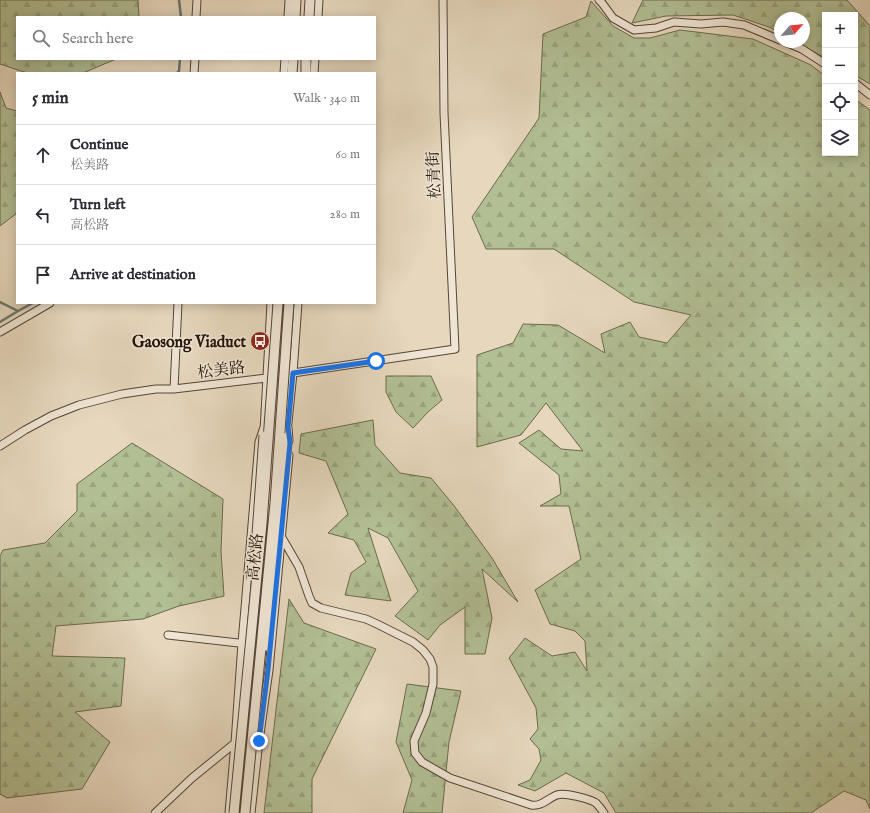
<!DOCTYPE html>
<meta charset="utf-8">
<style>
body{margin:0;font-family:"IM FELL English","Noto Serif TC",serif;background:#f2f2f3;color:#2b2b33}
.controls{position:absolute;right:12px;top:12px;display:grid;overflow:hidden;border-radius:0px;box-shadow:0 2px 10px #0003}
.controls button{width:36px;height:36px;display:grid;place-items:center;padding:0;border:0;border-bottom:1px solid #e1e1e2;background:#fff;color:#2b2b33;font:20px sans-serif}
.compass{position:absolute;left:774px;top:12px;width:36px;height:36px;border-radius:50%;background:#fff;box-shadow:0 2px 10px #0003;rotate:63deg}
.stop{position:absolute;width:12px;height:12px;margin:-9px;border:3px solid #1a73e8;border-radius:50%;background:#fff}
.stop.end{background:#1a73e8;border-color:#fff;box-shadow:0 1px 4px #0008}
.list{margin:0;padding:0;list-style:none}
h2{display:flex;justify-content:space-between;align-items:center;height:52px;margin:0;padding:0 16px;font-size:17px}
h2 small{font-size:13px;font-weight:400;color:#7c7c81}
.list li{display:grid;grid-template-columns:26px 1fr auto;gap:12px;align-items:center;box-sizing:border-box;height:60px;padding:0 16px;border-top:1px solid #e1e1e2}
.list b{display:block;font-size:15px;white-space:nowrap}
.list p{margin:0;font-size:13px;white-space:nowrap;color:#7c7c81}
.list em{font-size:13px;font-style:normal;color:#7c7c81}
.icon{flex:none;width:22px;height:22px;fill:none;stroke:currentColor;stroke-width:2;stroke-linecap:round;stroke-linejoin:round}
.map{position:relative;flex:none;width:870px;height:813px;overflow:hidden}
.search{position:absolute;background:#fff;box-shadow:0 2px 10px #0003;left:16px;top:16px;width:360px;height:44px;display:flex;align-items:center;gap:10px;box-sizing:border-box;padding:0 14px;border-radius:0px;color:#7c7c81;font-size:15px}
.panel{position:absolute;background:#fff;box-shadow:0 2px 10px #0003;left:16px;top:72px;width:360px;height:232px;border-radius:0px}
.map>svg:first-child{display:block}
.forest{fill:url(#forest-firs);stroke:#6c6a4f}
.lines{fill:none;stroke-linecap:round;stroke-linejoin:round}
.stream{stroke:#69776f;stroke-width:2.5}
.minor-casing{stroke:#554537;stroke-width:9}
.tertiary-casing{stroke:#554537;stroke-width:11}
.minor{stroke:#efe5d4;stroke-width:7}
.tertiary{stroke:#efe5d4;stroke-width:9}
.minor-bridge-casing{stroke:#554537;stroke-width:9;stroke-linecap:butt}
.tertiary-bridge-casing{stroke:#554537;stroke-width:11;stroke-linecap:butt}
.minor-bridge{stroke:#efe5d4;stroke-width:7}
.tertiary-bridge{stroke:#efe5d4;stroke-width:9}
.route{stroke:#1a73e8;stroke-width:5}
.labels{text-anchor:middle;stroke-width:3;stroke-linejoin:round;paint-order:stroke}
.street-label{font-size:16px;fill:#25140a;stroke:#efe5d4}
.poi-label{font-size:16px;font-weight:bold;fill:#25140a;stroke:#efe5d4;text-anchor:end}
</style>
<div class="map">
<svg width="870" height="813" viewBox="0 0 870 813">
<defs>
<pattern id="forest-firs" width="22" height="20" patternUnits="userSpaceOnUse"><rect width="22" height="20" fill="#b2bf94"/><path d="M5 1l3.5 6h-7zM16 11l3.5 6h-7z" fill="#99a37e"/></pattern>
</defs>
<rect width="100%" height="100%" fill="#e6d7bd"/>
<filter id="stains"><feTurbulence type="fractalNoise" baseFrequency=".005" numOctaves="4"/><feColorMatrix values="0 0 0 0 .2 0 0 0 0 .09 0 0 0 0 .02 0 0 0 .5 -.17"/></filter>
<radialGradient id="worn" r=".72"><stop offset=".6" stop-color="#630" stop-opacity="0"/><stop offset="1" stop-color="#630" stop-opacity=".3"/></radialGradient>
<!-- forest -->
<path class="forest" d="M 0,0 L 138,0 L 139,17 L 17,17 L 17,59 L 116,59 L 83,73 L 27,73 L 0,64 Z
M 643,0 L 847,0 L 870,26 L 870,84 L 855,75 L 855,15 L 825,15 L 825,58 L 796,42 L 804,42 L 804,18 L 780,18 L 780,33 L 769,27 L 733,15 L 666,16 L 632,23 Z
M 591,1 L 613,26 L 634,38 L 650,38 L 680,30 L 753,39 L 811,65 L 825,76 L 825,153 L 855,153 L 855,99 L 870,110 L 870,809 L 866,800 L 844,791 L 811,813 L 616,813 L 604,793 L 566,773 L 535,791 L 518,785 L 530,780 L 541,760 L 539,749 L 530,739 L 538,729 L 536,708 L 509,658 L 525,638 L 552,656 L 575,652 L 587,671 L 585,641 L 575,631 L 550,624 L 535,590 L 581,559 L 569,506 L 540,506 L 561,494 L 559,475 L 519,443 L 539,430 L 561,449 L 583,451 L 546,403 L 521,435 L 477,447 L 477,355 L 513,343 L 523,324 L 558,325 L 605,353 L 601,334 L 630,322 L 639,337 L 667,343 L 691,315 L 634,302 L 554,249 L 486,249 L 472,217 L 539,118 L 543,34 L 586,17 Z
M 0,92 L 6,108 L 17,111 L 17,213 L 0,226 Z
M 386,376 L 431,376 L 442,400 L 428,412 L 413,428 L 396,412 L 386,392 Z
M 373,420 L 375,445 L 400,473 L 431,478 L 455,507 L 492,558 L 518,602 L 482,569 L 492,618 L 485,654 L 465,654 L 465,607 L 440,625 L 428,640 L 395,616 L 418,591 L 388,538 L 368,528 L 391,601 L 345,595 L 351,573 L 366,562 L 354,540 L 328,533 L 348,514 L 326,461 L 299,453 L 301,434 Z
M 132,443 L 223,499 L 221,552 L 224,596 L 179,606 L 143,619 L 56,626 L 52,656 L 125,658 L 121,706 L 75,712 L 110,742 L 82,789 L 7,798 L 0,794 L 0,556 L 3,550 L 45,543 L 77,511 L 77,484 Z
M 289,599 L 304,623 L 376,649 L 312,779 L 312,813 L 264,813 Z
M 407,684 L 461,691 L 449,742 L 442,813 L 403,813 L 412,780 L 396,742 Z"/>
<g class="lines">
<!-- stream -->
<path class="stream" d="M 179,0 L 181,17
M 177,73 L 179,71 L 180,59
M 0,302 L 18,311 L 33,303
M 0,322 L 18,311"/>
<!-- minor casing -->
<g class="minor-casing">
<path id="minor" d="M 599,0 L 602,3 L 613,18 L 634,30 L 656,28 L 674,22 L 701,24 L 723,22 L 744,25 L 780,40
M 196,17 L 197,0
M 288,17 L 289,0
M 318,17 L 319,0
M 785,42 L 802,49 L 825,64
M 194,73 L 195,59
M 284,73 L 285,59
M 314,73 L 315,59
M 855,83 L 870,95
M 0,332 L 50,303
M 174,389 L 178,303
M 288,427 L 289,441
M 264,431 L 271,303
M 287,432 L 293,373 L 298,303
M 0,446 L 25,430 L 51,416 L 79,405 L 122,394 L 156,389 L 174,389 L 266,378 L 293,373 L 455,349 L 444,113 L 443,0
M 281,536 L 299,567 L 309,596 L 312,603 L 321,608 L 366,619 L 377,624 L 413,642 L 423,650 L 430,659 L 433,667 L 433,684 L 426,713 L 414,741 L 415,753 L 422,762 L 450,778 L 531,805 C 542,807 548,798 557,795 C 564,792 590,799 596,803 C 599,806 602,810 604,813
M 168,635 L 265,646
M 155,813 L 192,778 L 235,743 L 256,741
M 229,813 L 235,743 L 242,643 L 259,442 L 264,427
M 251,813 L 259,741 L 269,670 L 289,455"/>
</g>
<!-- tertiary casing -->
<g class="tertiary-casing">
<path id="tertiary" d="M 295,17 L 296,0
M 309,17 L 310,0
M 292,73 L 293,59
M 306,73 L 306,59"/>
</g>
<!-- minor -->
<use href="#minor" class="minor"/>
<!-- tertiary -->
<use href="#tertiary" class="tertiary"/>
<!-- minor-bridge casing -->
<g class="minor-bridge-casing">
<path id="minor-bridge" d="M 254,563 L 263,435
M 266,647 L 287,436"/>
</g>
<!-- tertiary-bridge casing -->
<g class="tertiary-bridge-casing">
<path id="tertiary-bridge" d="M 234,813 L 262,523 L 278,303
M 245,813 L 275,503 L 289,303"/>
</g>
<!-- minor-bridge -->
<use href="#minor-bridge" class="minor-bridge"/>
<!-- tertiary-bridge -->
<use href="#tertiary-bridge" class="tertiary-bridge"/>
</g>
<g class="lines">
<!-- route -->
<path class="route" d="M 259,741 L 268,670 L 290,443 L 288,427 L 293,373 L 376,361"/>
</g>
<!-- icons -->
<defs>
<g id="bus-disc" transform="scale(1)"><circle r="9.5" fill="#8f2418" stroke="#efe5d4"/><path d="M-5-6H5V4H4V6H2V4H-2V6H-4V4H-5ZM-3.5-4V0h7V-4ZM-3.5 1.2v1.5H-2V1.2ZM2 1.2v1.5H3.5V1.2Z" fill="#fff"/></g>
</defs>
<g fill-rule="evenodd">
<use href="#bus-disc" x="260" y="341"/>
</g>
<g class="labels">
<!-- street labels -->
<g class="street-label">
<text transform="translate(433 175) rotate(-93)" y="6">松青街</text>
<text transform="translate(221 369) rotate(-7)" y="6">松美路</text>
<text transform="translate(254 557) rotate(-84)" y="6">高松路</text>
</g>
<!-- poi labels -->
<g class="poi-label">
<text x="246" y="347">Gaosong Viaduct</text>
</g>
</g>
<rect width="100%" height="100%" filter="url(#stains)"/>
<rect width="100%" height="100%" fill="url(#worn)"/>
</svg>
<div class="controls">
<button>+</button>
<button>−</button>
<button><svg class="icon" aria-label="locate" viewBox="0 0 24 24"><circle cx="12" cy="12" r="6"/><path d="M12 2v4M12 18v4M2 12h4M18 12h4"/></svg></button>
<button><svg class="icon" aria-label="layers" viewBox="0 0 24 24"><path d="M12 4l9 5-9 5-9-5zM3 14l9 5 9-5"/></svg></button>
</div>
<svg class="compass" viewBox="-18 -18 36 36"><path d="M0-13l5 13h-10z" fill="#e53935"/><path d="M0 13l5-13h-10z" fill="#7c7c81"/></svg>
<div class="stop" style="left:376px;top:361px"></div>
<div class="stop end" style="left:259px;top:741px"></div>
<div class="search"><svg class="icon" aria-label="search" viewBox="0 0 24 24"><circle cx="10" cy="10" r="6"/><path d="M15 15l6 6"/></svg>Search here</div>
<section class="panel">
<h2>5 min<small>Walk · 340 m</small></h2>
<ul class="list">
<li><svg class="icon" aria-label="ahead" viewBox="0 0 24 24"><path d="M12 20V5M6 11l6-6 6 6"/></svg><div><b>Continue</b><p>松美路</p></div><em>60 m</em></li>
<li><svg class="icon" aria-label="left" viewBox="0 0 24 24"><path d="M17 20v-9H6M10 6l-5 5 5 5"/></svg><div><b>Turn left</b><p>高松路</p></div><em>280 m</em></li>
<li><svg class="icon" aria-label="arrive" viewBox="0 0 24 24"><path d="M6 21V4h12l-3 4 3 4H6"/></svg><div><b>Arrive at destination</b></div></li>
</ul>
</section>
</div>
